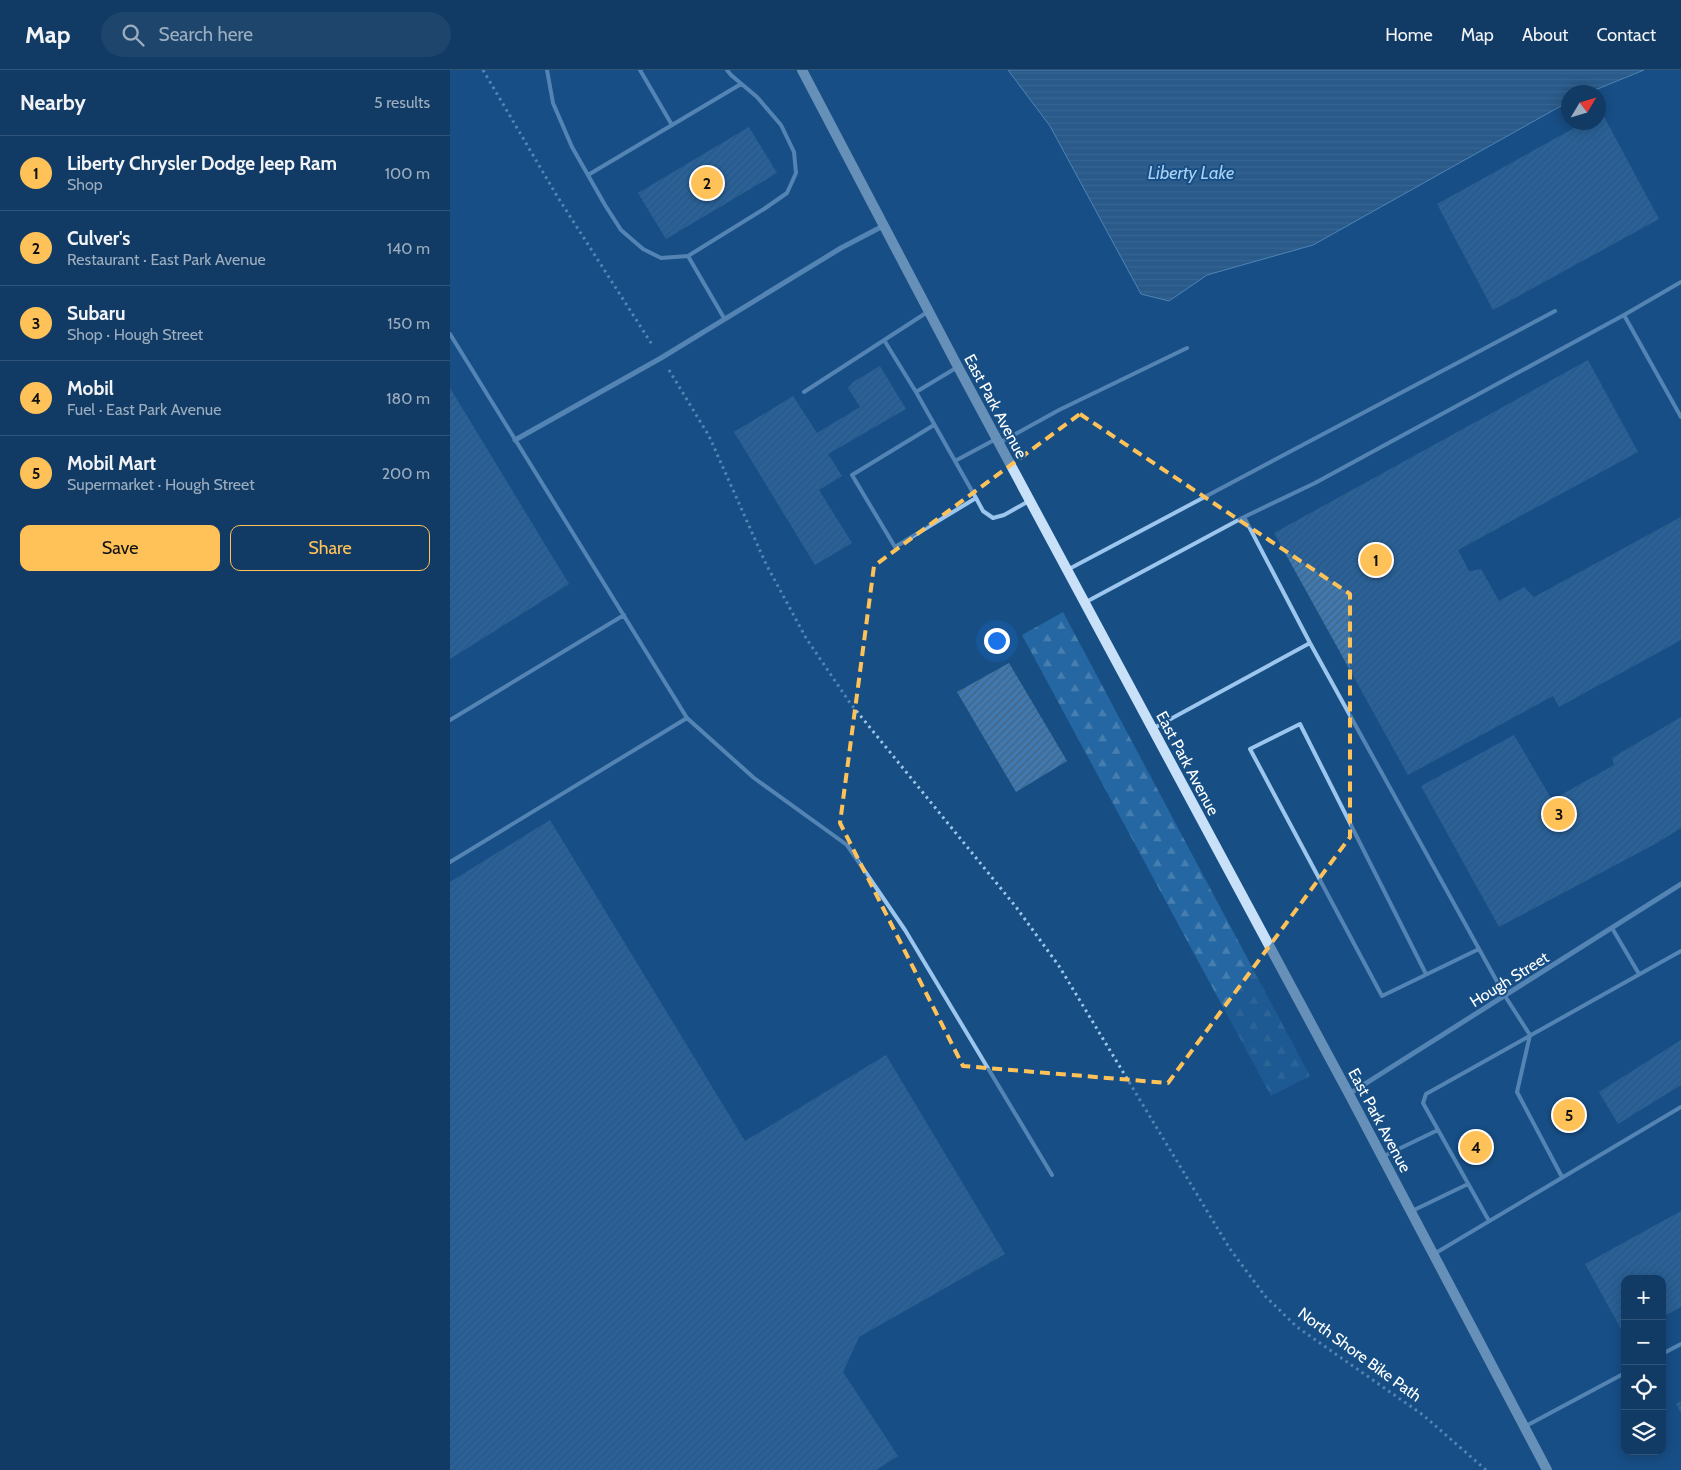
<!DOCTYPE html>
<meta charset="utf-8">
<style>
body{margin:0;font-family:Cabin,sans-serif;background:#1e466d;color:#f1f3f6}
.controls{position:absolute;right:15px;bottom:15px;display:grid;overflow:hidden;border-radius:10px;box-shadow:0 2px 12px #0003}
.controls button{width:45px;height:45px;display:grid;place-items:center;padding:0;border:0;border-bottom:1px solid #305578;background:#113b64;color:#f1f3f6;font:25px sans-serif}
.compass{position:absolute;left:1111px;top:15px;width:45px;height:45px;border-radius:50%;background:#113b64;box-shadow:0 2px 12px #0003;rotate:52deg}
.you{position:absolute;left:546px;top:570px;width:18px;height:18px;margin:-12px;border:4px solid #fff;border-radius:50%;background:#1a73e8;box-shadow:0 0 0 8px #1a73e833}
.badge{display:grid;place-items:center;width:32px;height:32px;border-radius:50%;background:#ffc258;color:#111;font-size:16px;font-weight:700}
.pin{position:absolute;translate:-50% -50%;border:2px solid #fff;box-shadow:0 1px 5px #0006}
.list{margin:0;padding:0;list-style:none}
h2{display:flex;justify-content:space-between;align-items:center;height:65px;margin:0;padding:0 20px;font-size:21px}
h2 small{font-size:16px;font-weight:400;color:#9cadbf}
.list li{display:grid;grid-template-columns:32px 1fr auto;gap:15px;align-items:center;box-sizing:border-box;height:75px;padding:0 20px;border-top:1px solid #305578}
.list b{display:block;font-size:19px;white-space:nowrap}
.list p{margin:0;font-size:16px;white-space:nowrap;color:#9cadbf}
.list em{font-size:16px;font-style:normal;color:#9cadbf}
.actions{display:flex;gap:10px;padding:15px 20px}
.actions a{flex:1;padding:11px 0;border:1px solid #ffc258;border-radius:10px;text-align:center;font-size:18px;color:#ffc258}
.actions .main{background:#ffc258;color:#111}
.icon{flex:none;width:28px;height:28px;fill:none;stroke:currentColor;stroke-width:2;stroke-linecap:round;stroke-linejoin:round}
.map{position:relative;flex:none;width:1231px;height:1400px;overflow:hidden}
header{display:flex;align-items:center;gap:30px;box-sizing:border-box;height:70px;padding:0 25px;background:#113b64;border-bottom:1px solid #305578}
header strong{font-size:24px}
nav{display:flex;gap:28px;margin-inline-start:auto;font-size:18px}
.search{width:350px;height:45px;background:#1e466d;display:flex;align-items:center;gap:12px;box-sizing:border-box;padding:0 18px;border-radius:28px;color:#9cadbf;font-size:19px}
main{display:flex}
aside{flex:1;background:#113b64}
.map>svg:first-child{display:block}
.forest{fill:url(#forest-firs)}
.water{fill:url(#water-rules);stroke:#8ec3f0}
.building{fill:url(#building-hatch)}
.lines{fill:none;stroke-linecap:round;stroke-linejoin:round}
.path{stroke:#9cc6ed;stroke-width:3;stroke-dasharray:2.5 4;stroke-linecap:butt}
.service{stroke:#9cc6ed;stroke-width:4}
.minor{stroke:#9cc6ed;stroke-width:5}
.secondary{stroke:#c8e1f9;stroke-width:10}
.marked{fill:none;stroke:#ffc258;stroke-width:4;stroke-dasharray:10 6;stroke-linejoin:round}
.labels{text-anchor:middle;stroke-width:4;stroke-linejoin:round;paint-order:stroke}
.street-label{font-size:16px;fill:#fff;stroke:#174f85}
.water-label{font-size:18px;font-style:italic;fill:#a7d0f5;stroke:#174f85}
</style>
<header>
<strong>Map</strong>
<div class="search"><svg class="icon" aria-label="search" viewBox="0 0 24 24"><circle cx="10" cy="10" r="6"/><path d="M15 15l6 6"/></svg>Search here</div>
<nav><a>Home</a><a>Map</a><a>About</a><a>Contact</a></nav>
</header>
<main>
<aside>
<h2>Nearby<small>5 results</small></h2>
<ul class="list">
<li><span class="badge">1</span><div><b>Liberty Chrysler Dodge Jeep Ram</b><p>Shop</p></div><em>100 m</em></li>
<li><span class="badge">2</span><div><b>Culver's</b><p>Restaurant · East Park Avenue</p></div><em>140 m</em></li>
<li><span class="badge">3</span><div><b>Subaru</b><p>Shop · Hough Street</p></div><em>150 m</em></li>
<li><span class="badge">4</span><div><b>Mobil</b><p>Fuel · East Park Avenue</p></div><em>180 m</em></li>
<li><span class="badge">5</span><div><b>Mobil Mart</b><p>Supermarket · Hough Street</p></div><em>200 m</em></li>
</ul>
<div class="actions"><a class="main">Save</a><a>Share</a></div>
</aside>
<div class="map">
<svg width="1231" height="1400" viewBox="0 0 1231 1400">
<defs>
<pattern id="forest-firs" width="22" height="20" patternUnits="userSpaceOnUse" patternTransform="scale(1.25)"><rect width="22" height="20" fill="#2567a2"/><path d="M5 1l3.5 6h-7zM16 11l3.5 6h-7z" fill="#467eb0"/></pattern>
<pattern id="water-rules" width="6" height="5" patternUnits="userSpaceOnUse" patternTransform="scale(1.25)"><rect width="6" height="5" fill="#406991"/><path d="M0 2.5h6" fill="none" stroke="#5d80a2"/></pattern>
<pattern id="building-hatch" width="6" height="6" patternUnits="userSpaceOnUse" patternTransform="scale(1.25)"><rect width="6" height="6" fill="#3f79af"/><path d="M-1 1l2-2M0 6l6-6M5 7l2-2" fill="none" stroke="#46627e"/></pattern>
</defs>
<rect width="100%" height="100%" fill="#174f85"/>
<!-- forest -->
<path class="forest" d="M 613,542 L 860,1006 L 821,1026 L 572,565 Z"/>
<!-- water -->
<path class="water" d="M 558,0 L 1194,0 L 1140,22 L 1118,22 L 1118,32 L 863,175 L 757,205 L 719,231 L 691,224 L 600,56 Z"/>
<!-- building -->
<path class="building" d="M 1152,43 L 1209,149 L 1043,240 L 987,134 L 1135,52 L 1148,52 L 1148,45 Z
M 299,57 L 327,103 L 216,169 L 188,123 Z
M 1138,290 L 1188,382 L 1008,480 L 1019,501 L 1031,499 L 1049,531 L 1074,517 L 1084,527 L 1231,447 L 1231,570 L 1109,637 L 1103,626 L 958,705 L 824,463 Z
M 430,296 L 456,339 L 378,384 L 392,406 L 369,420 L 402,473 L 365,495 L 284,362 L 343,326 L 367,363 L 410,337 L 398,318 L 403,312 Z
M 0,318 L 119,514 L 0,589 Z
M 559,593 L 617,691 L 566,722 L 507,622 Z
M 1231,647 L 1231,758 L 1207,773 L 1049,857 L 971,716 L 1064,665 L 1102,730 L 1164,695 L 1162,688 Z
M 100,750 L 295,1071 L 436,985 L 555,1184 L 409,1267 L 393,1302 L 448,1386 L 426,1400 L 0,1400 L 0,812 Z
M 1231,970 L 1231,1015 L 1168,1054 L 1149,1022 Z
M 1231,1141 L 1231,1237 L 1212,1247 L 1212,1209 L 1175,1209 L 1175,1266 L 1135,1194 Z
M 1231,1331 L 1231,1343 L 1226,1334 Z"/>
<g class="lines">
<!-- path -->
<path class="path" d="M 33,0 L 107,126 L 203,276
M 219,300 L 259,366 L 316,494 L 356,568 L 400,633 L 566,837 L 609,896 L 780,1179 L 815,1226 L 847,1257 L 973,1345 L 1036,1400"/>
<!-- service -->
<path class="service" d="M 97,0 L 103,33 L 122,77 L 155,135 L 171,160 L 193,179 L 211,188 L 238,186 L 274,248
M 190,0 L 222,55
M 138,105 L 291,14
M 238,186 L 314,139 L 337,123 L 346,103 L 344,82 L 331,55 L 307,27 L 281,5 L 277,0
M 1174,245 L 1231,212
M 0,264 L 237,648 L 0,792
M 434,270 L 466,322
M 506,298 L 466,322 L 505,391 L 546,369
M 354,322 L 479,241
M 484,355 L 402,405 L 445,477 L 526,428 L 505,391
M 551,372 L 609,340 L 737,278
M 526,428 L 533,441 L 543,448 L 554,445 L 579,431
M 794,447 L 860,573 L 1055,926 L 1080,965 L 1067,1022 L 1112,1107
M 619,499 L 1105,241
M 636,532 L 794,447 L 865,413 L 1174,245 L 1231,347
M 237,648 L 304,708 L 397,775 L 455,860 L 602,1105
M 0,650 L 174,545
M 704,658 L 860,573
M 1162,858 L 1189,904
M 976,904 L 850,654 L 800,679 L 932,926 L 1029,879
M 934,1086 L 988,1060
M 962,1141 L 1018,1114
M 1039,1151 L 973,1033 L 976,1024 L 1231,881
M 984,1184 L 1231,1037
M 1212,1284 L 1231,1274
M 1074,1357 L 1175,1303"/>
<!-- minor -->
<path class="minor" d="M 65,370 L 211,288 L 391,178 L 433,156
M 899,1024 L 1231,814"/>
<!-- secondary -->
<path class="secondary" d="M 352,0 L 508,297 L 899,1024 L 1097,1400"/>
</g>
<!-- marked area -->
<path d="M0 0H1231V1400H0ZM 630,344 L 900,524 L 900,767 L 718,1013 L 513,996 L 390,753 L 424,496 Z" fill="#174f85" fill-opacity=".55" fill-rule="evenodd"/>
<path class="marked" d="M 630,344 L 900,524 L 900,767 L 718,1013 L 513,996 L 390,753 L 424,496 Z"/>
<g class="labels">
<!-- street labels -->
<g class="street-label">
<text transform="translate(546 336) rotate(62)" y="6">East Park Avenue</text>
<text transform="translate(738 693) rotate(62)" y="6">East Park Avenue</text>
<text transform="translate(1059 909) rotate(-32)" y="6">Hough Street</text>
<text transform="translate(930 1050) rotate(62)" y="6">East Park Avenue</text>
<text transform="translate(910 1284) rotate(36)" y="6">North Shore Bike Path</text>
</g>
<!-- water labels -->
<g class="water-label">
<text x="741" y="109">Liberty Lake</text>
</g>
</g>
</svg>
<div class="controls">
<button>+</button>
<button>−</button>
<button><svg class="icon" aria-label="locate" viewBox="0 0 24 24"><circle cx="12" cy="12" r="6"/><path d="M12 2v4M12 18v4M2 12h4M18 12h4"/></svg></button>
<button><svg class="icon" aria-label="layers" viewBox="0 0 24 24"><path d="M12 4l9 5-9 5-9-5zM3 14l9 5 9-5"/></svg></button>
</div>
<svg class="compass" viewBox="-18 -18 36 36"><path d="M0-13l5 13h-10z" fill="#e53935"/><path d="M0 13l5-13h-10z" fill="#9cadbf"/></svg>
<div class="you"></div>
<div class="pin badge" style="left:926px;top:490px">1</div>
<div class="pin badge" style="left:257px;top:113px">2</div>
<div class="pin badge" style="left:1109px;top:744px">3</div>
<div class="pin badge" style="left:1026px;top:1077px">4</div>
<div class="pin badge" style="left:1119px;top:1045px">5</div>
</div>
</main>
